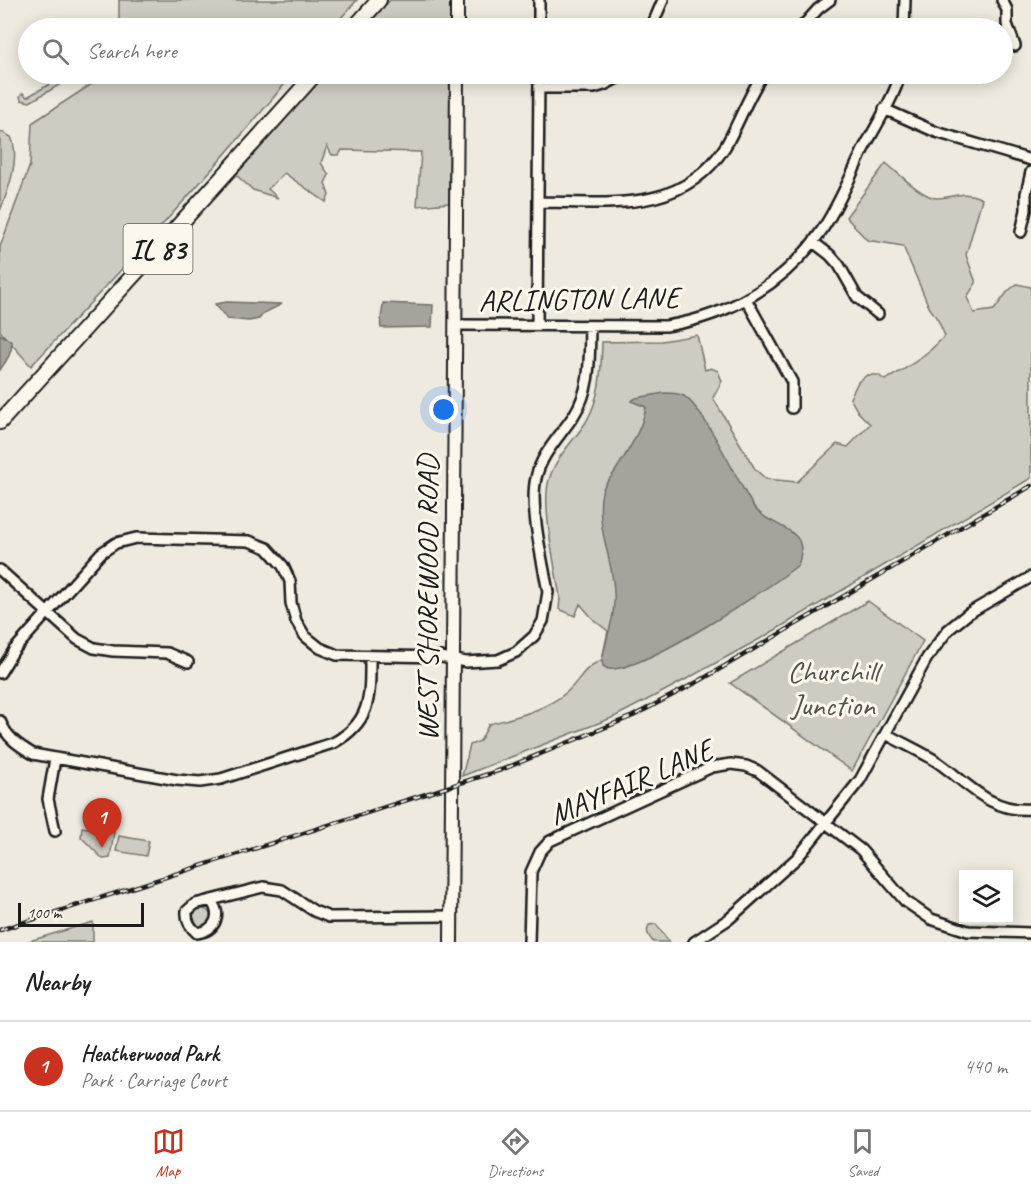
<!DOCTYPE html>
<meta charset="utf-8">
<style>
body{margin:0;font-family:Caveat,sans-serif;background:#f2f2f2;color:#222}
.controls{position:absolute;right:18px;bottom:18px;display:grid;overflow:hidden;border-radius:0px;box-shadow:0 3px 15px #0003}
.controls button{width:54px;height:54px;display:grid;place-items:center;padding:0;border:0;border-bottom:2px solid #e0e0e0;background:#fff;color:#222;font:30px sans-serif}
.scale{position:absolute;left:18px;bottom:15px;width:126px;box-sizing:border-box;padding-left:6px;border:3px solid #1c1c1c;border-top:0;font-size:16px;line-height:21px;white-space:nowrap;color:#1c1c1c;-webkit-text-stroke:4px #fbf7ec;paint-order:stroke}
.you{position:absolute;left:444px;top:410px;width:21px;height:21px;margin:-15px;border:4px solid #fff;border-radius:50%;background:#1a73e8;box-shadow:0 0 0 9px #1a73e833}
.badge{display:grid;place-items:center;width:39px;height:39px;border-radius:50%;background:#c8321e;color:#fff;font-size:20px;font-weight:700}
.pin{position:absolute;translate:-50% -50px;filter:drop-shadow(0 2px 3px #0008)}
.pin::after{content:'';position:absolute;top:32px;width:21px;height:18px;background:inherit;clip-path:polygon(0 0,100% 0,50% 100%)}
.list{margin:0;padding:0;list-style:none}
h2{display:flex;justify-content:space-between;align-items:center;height:78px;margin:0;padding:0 24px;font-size:26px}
h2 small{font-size:20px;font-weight:400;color:#767676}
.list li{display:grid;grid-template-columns:39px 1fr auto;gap:18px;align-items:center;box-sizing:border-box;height:90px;padding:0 24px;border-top:2px solid #e0e0e0}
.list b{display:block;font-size:22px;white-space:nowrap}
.list p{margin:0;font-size:20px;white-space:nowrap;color:#767676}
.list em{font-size:20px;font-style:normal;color:#767676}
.icon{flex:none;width:33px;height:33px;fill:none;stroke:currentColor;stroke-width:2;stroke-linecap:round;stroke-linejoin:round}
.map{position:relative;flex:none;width:1031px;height:942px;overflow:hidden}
.search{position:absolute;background:#fff;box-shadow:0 3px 15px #0003;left:18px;right:18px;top:18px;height:66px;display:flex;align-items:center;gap:15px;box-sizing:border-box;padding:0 21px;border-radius:33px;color:#767676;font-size:22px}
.sheet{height:168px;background:#fff}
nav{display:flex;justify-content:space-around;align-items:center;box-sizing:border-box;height:84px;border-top:2px solid #e0e0e0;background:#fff;font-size:16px;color:#767676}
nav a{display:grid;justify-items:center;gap:3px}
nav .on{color:#c8321e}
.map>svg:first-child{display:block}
.green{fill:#ceccc2;stroke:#75746f;stroke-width:1.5}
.water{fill:#a6a39d;stroke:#6f6d69;stroke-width:1.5}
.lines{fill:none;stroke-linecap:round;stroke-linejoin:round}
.street-casing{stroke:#1c1c1c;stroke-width:14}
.secondary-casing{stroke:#1c1c1c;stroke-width:16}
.primary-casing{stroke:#1c1c1c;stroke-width:18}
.street{stroke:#fbf7ec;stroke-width:9}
.secondary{stroke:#fbf7ec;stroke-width:12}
.primary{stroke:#fbf7ec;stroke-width:14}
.rail-casing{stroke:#1c1c1c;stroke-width:4.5}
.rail{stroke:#fbf7ec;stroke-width:2;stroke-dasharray:7;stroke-linecap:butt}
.labels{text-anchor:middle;stroke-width:6;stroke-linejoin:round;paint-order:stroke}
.shield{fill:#fbf7ec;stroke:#5f5e5a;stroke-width:1.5}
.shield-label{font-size:28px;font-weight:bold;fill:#1c1c1c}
.street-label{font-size:30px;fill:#1c1c1c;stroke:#fbf7ec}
.park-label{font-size:30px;fill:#51514e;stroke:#fbf7ec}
</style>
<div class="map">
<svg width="1031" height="942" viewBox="0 0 1031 942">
<rect width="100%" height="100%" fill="#eeeadf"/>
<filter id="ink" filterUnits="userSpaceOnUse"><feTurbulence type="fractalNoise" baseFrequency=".0167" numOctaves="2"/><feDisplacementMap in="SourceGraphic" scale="12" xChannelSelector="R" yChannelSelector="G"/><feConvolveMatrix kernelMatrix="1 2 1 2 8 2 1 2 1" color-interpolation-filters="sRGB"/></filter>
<g filter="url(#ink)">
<!-- green -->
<path class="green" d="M 119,0 L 357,0 L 332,28 L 119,28 Z
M 390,0 L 451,0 L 450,28 L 365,28 Z
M 68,74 L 78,74 L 30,102 L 21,100 L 20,96 L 23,93 L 27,97 Z
M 107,74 L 293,74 C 210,175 121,271 31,366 L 0,331 L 0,247 L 30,165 L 32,123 Z
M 325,74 L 450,74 L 449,203 L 417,206 L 421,152 L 342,150 L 339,155 L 332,155 L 327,146 L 321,163 L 329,175 L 325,183 L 329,195 L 326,202 L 284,173 L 268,189 L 278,198 L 253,190 L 236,175 Z
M 2,132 L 11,137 C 21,158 8,191 0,211 L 0,133 Z
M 886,163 C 897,172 922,197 936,198 C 955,198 961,189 982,199 L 966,255 L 976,283 L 967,297 L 974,313 L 994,310 L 1008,291 L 1017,284 L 1031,287 L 1031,478 L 765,636 L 670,688 L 614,717 L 462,776 L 470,745 L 480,741 L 489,724 C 516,717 547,710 568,691 C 583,677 581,669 602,660 L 608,631 L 595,621 L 580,604 L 575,616 L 559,609 L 560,598 C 556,570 541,505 549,480 C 555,457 574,441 586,422 C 601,396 601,370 602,342 L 662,341 L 697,335 L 705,370 L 711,368 L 718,371 L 722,381 L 713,398 L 755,469 L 766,479 L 797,482 L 837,444 L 848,447 L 870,424 L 858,412 L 850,398 L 858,382 L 867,375 L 878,375 L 885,380 C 907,369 927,355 945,336 L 938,320 L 929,307 L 903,246 L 867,240 L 846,217 Z
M 868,601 L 923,641 L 852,771 L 730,683 Z
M 82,827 L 114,832 L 110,858 L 103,859 L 81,837 Z
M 119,836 L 149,841 L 146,856 L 116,851 Z
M193 918a9 9 0 1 1 18 0a9 9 0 1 1-18 0Z
M 93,922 L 93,942 L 26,942 Z
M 656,924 L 669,942 L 653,942 C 649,936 645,932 649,925 Z"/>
<!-- water -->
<path class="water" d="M 227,302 L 282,304 L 264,313 L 259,319 L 249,321 L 227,319 L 215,304 Z
M 383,303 L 433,305 L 432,327 L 381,328 C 379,319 383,313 383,303 Z
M 0,334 L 12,342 C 12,354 6,361 0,370 Z
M 664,393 C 670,393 677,393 682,395 C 702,404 738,482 752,504 C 768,531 813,523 798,565 C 769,589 641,673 608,669 L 603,666 L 602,660 C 606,638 616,615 614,592 C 613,559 595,526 602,492 C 603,485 610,479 614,473 C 627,453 642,430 646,407 L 631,401 L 636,398 Z"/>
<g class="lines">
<!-- street casing -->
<g class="street-casing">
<path id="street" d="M 1002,0 L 1007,10 L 1007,24 L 1015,46
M 539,28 L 539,0
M 651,28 L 663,0
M 801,28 L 818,9 L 830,0
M 904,28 L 905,0
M 539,88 L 594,88 L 604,85 L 625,74
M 884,109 L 936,132 L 1031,160
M 538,202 C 608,202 681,215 725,147 C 739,123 748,96 763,74
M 1021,232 L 1026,210 L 1026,194 L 1031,172
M 813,242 L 830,255 L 839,265 L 857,297 L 878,314
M 746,299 L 792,382 L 792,408
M 455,325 L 666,326 C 729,316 785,284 822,230 C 839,205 851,175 864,148 C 874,130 897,92 900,74
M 537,325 L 539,74
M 0,570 L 77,639 L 94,648 L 113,651 L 167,653 L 188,662
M 0,673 L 14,650 L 101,553 L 116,543 L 136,538 L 249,541 L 267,548 L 283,566 L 290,581 L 291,603 L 296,621 L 305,636 L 320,648 L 337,655 L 441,657 L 466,662 L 498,660 L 516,652 L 534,636 L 543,621 L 548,592 C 543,563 529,506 536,478 C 541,454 561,435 574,415 C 592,387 589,357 590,326
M 0,721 C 7,738 18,745 33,754 L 177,780 L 200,782 L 221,779 L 333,743 C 372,722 370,696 370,656
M 886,734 C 902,743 920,751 936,761 C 967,782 990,813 1031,809
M 55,759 L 48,799 L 55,831
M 211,901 C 223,916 214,931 197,933 C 190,927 186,921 187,911 L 195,904 L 263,887 L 282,890 L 314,911 L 329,917 L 451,916
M 529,942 L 531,872 L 540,852 L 550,841 L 712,767 L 731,764 L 746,766 L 758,771 L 861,850 L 905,901 L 931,919 L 968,931 L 1031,933
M 694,942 L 729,919 L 798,857 L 860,780 L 927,658 L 948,630 L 969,613 L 1031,577"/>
</g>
<!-- secondary casing -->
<g class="secondary-casing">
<path id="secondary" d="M 457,28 L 457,0
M 451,942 L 457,74"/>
</g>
<!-- primary casing -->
<g class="primary-casing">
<path id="primary" d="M 354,28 L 379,0
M 0,422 C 105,306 211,191 315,74"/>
</g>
<!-- street -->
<use href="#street" class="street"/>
<!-- secondary -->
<use href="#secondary" class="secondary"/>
<!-- primary -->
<use href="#primary" class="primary"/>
<!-- rail casing -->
<g class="rail-casing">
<path id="rail" d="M 0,930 L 501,770 L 633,716 L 701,680 L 1031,486"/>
</g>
<!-- rail -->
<use href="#rail" class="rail"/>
</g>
</g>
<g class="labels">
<!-- shield labels -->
<rect class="shield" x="123.5" y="224" width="69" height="50" rx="4.5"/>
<g class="shield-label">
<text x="158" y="259">IL 83</text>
</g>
<!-- street labels -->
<g class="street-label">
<text transform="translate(579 299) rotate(-1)" y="10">ARLINGTON LANE</text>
<text transform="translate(427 598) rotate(-90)" y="10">WEST SHOREWOOD ROAD</text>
<text transform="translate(631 782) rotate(-23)" y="10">MAYFAIR LANE</text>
</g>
<!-- park labels -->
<g class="park-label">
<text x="833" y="681">Churchill<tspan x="833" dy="34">Junction</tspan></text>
</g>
</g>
</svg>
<div class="controls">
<button><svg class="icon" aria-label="layers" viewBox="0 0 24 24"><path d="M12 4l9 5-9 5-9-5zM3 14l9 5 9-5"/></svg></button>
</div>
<div class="scale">100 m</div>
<div class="you"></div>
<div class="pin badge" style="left:102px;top:848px">1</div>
<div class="search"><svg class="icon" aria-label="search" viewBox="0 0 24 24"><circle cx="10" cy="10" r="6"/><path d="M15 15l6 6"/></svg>Search here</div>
</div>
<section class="sheet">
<h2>Nearby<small></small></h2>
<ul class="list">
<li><span class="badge">1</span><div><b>Heatherwood Park</b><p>Park · Carriage Court</p></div><em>440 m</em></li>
</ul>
</section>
<nav>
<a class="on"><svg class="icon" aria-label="map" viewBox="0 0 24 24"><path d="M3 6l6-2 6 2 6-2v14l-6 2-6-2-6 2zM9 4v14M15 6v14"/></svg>Map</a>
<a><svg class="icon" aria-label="directions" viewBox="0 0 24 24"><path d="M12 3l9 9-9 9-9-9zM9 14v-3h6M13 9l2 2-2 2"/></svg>Directions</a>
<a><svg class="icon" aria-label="saved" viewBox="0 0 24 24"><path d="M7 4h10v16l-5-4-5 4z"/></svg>Saved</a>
</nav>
